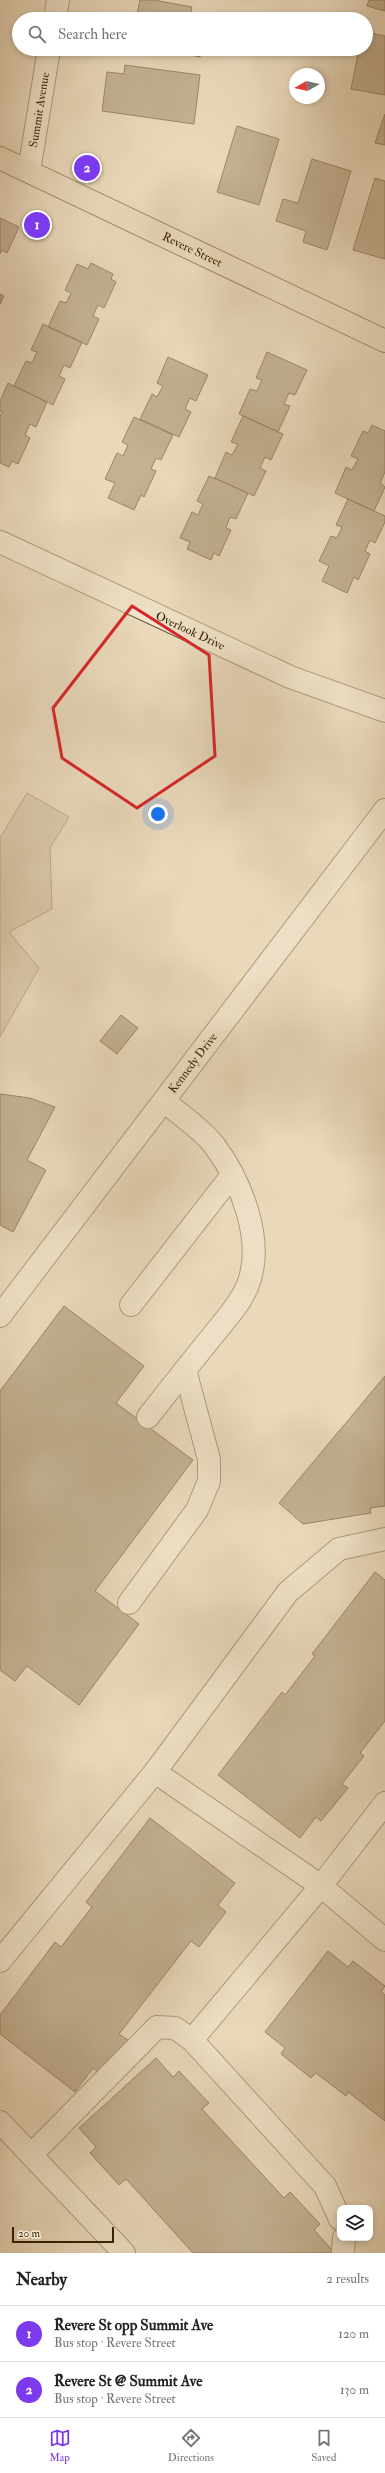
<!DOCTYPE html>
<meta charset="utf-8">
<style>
body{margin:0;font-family:"IM FELL Double Pica",serif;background:#f2f2f2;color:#222}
.controls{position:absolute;right:12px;bottom:12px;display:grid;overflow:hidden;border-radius:8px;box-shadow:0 2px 6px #0003}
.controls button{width:36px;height:36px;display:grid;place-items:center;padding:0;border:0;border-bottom:1px solid #e0e0e0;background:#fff;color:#222;font:20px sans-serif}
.compass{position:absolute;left:289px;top:68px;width:36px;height:36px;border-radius:50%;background:#fff;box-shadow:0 2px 6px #0003;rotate:261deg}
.scale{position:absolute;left:12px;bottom:10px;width:102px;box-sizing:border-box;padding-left:4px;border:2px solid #3c2403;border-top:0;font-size:11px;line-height:14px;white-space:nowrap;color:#3c2403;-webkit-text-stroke:3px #f1e6d2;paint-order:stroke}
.you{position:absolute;left:158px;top:814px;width:14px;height:14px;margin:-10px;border:3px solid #fff;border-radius:50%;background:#1a73e8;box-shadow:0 0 0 6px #1a73e833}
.badge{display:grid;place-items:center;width:26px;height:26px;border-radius:50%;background:#7c3aed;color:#fff;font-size:13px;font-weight:700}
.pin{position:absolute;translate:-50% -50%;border:2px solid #fff;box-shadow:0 1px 4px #0006}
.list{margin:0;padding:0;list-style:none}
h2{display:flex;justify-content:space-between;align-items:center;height:52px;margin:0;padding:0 16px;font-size:17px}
h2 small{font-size:13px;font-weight:400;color:#767676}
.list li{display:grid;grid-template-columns:26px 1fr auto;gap:12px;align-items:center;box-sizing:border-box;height:56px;padding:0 16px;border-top:1px solid #e0e0e0}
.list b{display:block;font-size:15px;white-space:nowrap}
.list p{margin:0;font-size:13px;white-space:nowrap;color:#767676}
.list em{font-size:13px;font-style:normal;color:#767676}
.icon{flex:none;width:22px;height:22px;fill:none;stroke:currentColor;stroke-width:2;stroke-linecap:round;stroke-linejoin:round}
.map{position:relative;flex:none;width:385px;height:2253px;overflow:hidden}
.search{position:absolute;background:#fff;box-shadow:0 2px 6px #0003;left:12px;right:12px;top:12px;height:44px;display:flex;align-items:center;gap:10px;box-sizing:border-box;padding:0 14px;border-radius:22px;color:#767676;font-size:15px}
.sheet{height:164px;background:#fff}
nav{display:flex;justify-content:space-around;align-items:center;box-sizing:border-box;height:56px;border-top:1px solid #e0e0e0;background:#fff;font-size:11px;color:#767676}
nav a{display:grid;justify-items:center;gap:2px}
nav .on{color:#7c3aed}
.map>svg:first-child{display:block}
.green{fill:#ccb99b;stroke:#846e4f}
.building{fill:#968262;stroke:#3c2403}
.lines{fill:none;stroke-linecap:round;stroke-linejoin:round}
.minor-casing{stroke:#675131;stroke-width:24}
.major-casing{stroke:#3c2403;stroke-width:24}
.minor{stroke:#f1e6d2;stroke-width:22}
.major{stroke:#e9d8ba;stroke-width:22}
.marked{fill:none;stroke:#d62828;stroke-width:3;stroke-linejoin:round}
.labels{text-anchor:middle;stroke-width:3;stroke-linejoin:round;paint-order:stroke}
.street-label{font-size:12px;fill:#3c2403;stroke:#f1e6d2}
</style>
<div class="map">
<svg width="385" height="2253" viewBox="0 0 385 2253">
<rect width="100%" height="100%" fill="#e9d8ba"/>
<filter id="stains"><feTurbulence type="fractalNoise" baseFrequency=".005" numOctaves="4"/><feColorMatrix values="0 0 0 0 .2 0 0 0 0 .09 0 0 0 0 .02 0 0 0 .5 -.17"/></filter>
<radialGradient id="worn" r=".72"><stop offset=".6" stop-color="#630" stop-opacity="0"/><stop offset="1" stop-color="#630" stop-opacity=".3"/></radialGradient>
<!-- green -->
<path class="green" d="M 27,793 L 69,817 L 50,848 L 52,909 L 9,932 L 39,968 L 0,1037 L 0,838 Z"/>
<!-- building -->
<path class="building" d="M 140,0 L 154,0 L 192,7 L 190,19 L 136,19 Z
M 369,0 L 385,0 L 385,11 L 367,6 Z
M 366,32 L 385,36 L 385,95 L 351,89 L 359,49 L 366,49 Z
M 159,49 L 202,49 L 200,57 Z
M 125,65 L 200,75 L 194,124 L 102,111 L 107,72 L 124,74 Z
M 385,114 L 385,145 L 375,143 Z
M 237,126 L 279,139 L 259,205 L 217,192 Z
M 312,159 L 351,171 L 327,250 L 303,242 L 306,231 L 276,221 L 283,199 L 298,203 Z
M 375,178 L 385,181 L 385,259 L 353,250 Z
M 0,218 L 19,227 L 7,253 L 2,250 L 0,254 Z
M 91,263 L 113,274 L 111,279 L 116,282 L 104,308 L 98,305 L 93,316 L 99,319 L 87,345 L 48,327 L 60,301 L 66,303 L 71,293 L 65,290 L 77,264 L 88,269 Z
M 0,294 L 4,296 L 0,304 Z
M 43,324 L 82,342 L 70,368 L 64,365 L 59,376 L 65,379 L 53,405 L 14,386 L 26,361 L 32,363 L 37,352 L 31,350 Z
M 267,352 L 307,370 L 295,395 L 289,393 L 284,404 L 290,406 L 278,432 L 239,414 L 250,389 L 257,391 L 262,380 L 256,378 Z
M 168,357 L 208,375 L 196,401 L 190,398 L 185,409 L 191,412 L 179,437 L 140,419 L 152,394 L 157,397 L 163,386 L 157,383 Z
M 8,383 L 47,402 L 36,427 L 30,424 L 25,435 L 30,438 L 18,464 L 12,461 L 9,467 L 0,463 L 0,417 L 2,412 L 0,411 L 0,401 Z
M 243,416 L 283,434 L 271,460 L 265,457 L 260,468 L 266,471 L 254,496 L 215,478 L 226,452 L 232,455 L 238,444 L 231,442 Z
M 134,417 L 173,435 L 161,460 L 156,458 L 151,469 L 156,471 L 144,497 L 141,495 L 134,510 L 108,498 L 115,483 L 105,479 L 117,453 L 123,456 L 128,445 L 122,442 Z
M 372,425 L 385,431 L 385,472 L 380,483 L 385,487 L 374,511 L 335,493 L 346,467 L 352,470 L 358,459 L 351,456 L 363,431 L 368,433 Z
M 209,476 L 248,493 L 236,519 L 230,517 L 226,528 L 231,530 L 219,556 L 214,553 L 211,560 L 187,549 L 190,542 L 180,538 L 192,512 L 198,515 L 203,504 L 197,501 Z
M 348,499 L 385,516 L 385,522 L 375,543 L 370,540 L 365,551 L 370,554 L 358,580 L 354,577 L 347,593 L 322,581 L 329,566 L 319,561 L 331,536 L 337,538 L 342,527 L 336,525 Z
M 121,1015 L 138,1028 L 117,1054 L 100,1041 Z
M 0,1094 L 30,1098 L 55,1107 L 27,1160 L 46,1170 L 13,1232 L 0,1225 Z
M 64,1306 L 144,1366 L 116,1403 L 193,1460 L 95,1591 L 139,1624 L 79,1705 L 27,1666 L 15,1681 L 0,1670 L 0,1391 Z
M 385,1376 L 385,1506 L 370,1508 L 371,1513 L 303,1524 L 279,1503 Z
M 375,1572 L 385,1580 L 385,1721 L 360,1753 L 364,1756 L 342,1784 L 348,1788 L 321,1821 L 316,1817 L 300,1838 L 218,1775 L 282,1692 L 285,1695 L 315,1656 L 312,1654 Z
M 150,1818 L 235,1883 L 218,1905 L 226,1912 L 199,1947 L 191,1941 L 119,2034 L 128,2040 L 102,2075 L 93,2068 L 75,2092 L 0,2034 L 0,2015 L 55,1942 L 61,1947 L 92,1907 L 86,1902 Z
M 328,1951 L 348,1967 L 353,1961 L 385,1986 L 381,1992 L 385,1995 L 385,2121 L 348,2092 L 346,2096 L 316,2073 L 311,2078 L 281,2054 L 285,2048 L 265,2032 Z
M 156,2058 L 173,2077 L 179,2071 L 209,2103 L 202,2109 L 284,2198 L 290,2192 L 320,2224 L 314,2230 L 334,2252 L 332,2253 L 193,2253 L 126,2179 L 119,2185 L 90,2153 L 96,2147 L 79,2128 Z"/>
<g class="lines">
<!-- minor casing -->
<g class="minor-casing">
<g id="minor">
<path d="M 55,19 L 58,0"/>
<path id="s1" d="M 29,171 L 49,49"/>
<path id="s2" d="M 0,542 L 290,677 L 385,711"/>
<path d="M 131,1305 L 232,1175"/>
<path id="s3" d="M 0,1316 L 385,810"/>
<path d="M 148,1417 C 170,1389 192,1361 214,1334 C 226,1319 240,1304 247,1287 C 266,1242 241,1181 214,1145 C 201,1128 180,1115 164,1101"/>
<path d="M 129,1603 L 197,1510 L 209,1481 L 209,1459 L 185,1370"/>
<path d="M 155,1772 L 288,1592 L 339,1549 L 385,1539"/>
<path d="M 0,1961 L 155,1772 L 321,1886 L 385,1940"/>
<path d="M 192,2040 L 321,1886 L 385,1803"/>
<path d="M 0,2122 L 124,2253"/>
<path d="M 31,2155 L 157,2027 L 175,2028 L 192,2040 L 325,2186 L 340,2219"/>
<path d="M 343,2253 L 344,2238"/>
</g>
</g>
<!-- major casing -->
<g class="major-casing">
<g id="major">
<path id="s4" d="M 0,158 L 385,341"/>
</g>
</g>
<!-- minor -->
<use href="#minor" class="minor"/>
<!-- major -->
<use href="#major" class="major"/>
</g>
<!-- marked area -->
<path d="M0 0H385V2253H0ZM 132,606 L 209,655 L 215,756 L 137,808 L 62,758 L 53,708 Z" fill="#e9d8ba" fill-opacity=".55" fill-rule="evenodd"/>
<path class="marked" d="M 132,606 L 209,655 L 215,756 L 137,808 L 62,758 L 53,708 Z"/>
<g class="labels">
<!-- street labels -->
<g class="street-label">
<text dy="4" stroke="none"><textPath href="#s1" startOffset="62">Summit Avenue</textPath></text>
<text dy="4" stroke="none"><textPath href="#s4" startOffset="213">Revere Street</textPath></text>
<text dy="4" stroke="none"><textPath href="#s2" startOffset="210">Overlook Drive</textPath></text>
<text dy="4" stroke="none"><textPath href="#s3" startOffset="318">Kennedy Drive</textPath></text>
</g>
</g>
<rect width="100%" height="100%" filter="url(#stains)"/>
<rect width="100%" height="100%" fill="url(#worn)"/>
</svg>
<div class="controls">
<button><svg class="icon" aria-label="layers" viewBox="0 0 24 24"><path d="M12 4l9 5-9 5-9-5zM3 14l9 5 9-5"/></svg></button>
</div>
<svg class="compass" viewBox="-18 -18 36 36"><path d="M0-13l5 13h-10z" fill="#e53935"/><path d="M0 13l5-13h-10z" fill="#767676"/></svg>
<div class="scale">20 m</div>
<div class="you"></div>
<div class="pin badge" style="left:37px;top:225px">1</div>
<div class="pin badge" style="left:87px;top:168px">2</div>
<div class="search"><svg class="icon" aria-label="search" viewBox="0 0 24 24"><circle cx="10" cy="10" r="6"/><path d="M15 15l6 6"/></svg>Search here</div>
</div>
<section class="sheet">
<h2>Nearby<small>2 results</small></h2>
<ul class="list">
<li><span class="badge">1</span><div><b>Revere St opp Summit Ave</b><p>Bus stop · Revere Street</p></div><em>120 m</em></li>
<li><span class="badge">2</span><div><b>Revere St @ Summit Ave</b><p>Bus stop · Revere Street</p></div><em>130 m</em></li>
</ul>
</section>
<nav>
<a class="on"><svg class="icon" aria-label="map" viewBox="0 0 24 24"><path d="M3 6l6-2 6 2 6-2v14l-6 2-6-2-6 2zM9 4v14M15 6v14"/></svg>Map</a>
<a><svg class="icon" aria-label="directions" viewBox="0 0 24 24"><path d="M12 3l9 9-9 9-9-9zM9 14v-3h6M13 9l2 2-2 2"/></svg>Directions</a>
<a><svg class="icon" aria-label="saved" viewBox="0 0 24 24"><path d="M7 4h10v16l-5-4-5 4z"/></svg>Saved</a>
</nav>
